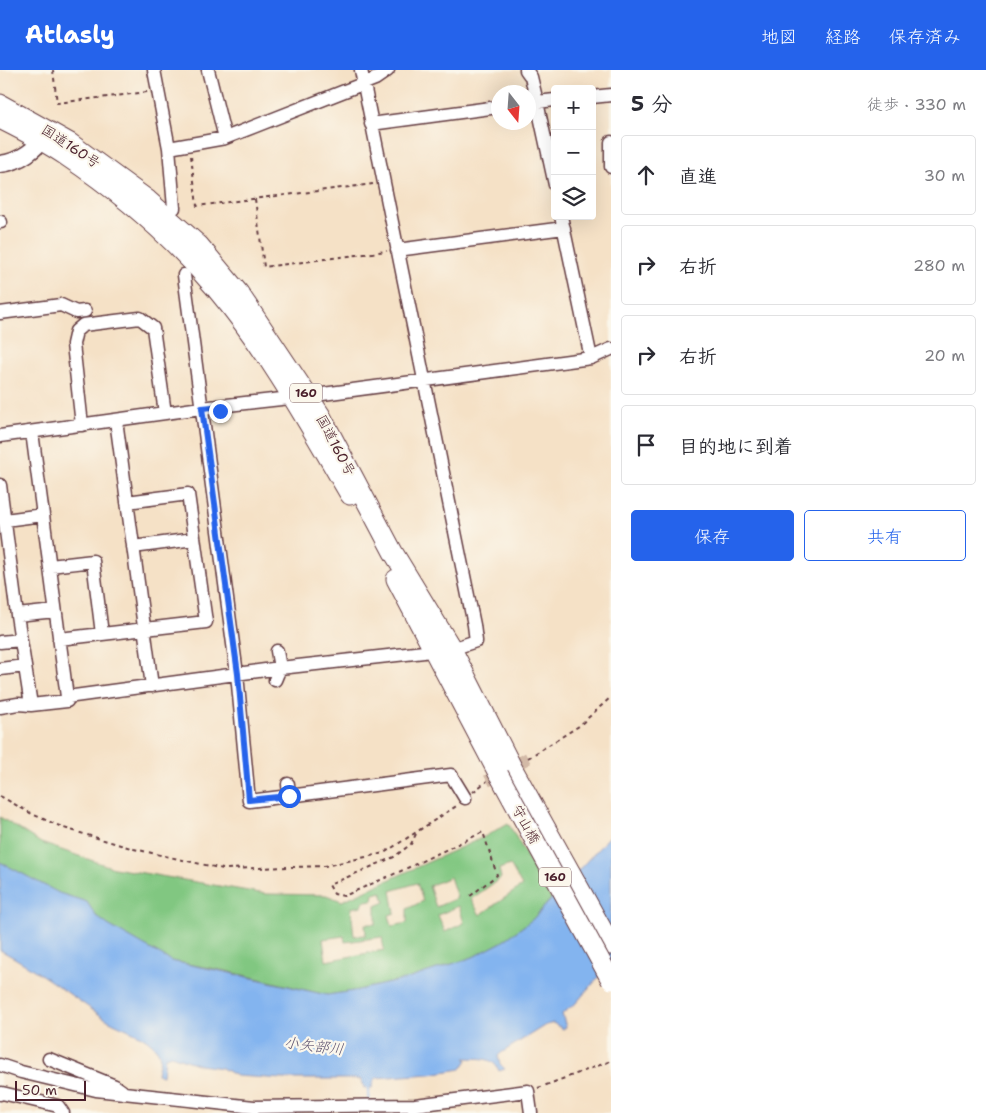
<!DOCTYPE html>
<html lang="ja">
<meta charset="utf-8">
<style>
body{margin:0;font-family:"Shantell Sans","Klee One",sans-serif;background:#f2f2f3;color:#2b2b33}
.controls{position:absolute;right:15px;top:15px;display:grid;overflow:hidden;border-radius:5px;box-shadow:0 5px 20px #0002}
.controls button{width:45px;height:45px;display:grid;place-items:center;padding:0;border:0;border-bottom:1px solid #e1e1e2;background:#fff;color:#2b2b33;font:25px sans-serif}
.compass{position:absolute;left:491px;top:15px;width:45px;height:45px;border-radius:50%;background:#fff;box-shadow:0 5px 20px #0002;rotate:163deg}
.scale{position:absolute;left:15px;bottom:12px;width:71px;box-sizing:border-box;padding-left:5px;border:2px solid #4a1f2b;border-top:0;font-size:14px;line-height:18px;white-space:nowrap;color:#4a1f2b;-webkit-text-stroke:4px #fbf7ec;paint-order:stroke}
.stop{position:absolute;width:15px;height:15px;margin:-11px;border:4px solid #2563eb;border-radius:50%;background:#fff}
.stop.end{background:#2563eb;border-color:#fff;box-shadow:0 1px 5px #0008}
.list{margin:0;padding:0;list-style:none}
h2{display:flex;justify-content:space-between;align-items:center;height:65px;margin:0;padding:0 20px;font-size:21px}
h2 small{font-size:16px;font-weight:400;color:#7c7c81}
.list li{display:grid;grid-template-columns:32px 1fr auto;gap:15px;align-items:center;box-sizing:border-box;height:80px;margin:0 10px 10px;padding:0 10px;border:1px solid #e1e1e2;border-radius:5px}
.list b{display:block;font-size:19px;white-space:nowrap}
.list em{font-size:16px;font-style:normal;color:#7c7c81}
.actions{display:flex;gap:10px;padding:15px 20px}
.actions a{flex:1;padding:11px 0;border:1px solid #2563eb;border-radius:5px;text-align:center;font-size:18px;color:#2563eb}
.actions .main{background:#2563eb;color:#fff}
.icon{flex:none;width:28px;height:28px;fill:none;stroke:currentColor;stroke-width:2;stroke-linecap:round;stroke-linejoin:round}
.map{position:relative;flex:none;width:611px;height:1043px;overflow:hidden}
header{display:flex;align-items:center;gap:30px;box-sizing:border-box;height:70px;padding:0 25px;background:#2563eb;color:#fff}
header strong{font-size:24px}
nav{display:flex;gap:28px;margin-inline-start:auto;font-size:18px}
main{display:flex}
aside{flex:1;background:#fff}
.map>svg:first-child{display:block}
.green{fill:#81c781;stroke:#667356;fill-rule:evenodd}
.water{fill:#83b4ef;stroke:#666a8d}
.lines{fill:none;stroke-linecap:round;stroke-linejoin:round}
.stream{stroke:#83b4ef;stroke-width:3}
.minor-tunnel{stroke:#d3baa7;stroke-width:12;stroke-dasharray:12 6;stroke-linecap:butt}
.minor-casing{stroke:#643c42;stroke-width:15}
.major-casing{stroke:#643c42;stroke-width:19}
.highway-casing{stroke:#643c42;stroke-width:21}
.path{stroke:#643c42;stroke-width:2;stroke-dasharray:4 4;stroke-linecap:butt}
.minor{stroke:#fff;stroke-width:12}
.major{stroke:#fff;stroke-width:16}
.highway{stroke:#fff;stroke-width:19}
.highway-bridge-casing{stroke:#643c42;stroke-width:21;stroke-linecap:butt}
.highway-bridge{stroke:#fff;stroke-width:19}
.route{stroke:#2563eb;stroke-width:6}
.labels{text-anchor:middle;stroke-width:4.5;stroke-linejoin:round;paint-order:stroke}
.shield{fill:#fbf7ec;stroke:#7f6065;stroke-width:1}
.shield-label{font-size:12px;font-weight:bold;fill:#4a1f2b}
.street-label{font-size:14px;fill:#4a1f2b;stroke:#fbf7ec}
.water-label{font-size:15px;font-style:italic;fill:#5e5370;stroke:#fbf7ec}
</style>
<header>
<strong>Atlasly</strong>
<nav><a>地図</a><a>経路</a><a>保存済み</a></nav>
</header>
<main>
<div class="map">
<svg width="611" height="1043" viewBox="0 0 611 1043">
<rect width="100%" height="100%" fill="#fbf7ec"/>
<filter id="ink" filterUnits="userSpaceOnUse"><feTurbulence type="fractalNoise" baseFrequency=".02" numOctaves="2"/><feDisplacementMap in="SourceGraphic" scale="10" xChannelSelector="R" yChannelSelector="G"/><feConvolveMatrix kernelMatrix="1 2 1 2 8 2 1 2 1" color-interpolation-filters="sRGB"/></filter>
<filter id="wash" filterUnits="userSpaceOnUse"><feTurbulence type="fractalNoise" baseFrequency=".0096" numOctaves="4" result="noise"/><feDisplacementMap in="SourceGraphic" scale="20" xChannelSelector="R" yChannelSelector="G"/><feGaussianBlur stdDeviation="1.12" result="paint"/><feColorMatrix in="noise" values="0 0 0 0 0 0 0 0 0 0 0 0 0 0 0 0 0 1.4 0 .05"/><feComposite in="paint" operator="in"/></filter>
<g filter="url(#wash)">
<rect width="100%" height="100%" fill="#f5e1c6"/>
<!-- green -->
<path class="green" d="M 0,747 L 41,773 L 114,798 L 266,824 L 326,825 L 342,831 L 486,766 L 508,753 L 551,829 L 533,849 L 502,872 L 473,887 L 407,909 L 354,921 L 327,925 L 226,901 L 171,891 L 108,855 L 96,846 L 87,832 L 59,823 L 0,792 ZM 510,795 L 522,816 L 480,845 L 471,829 L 501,808 L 499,799 ZM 450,807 L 457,828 L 436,837 L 429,816 ZM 417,813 L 423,831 L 407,839 L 407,853 L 392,856 L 389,845 L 395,843 L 391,821 ZM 382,822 L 385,832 L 376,836 L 376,854 L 365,854 L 366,865 L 354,866 L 351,838 L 362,836 L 364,831 L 373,830 L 374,824 ZM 459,836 L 464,853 L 445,862 L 438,845 ZM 344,866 L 345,872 L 382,867 L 384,880 L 326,891 L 323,869 Z"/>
<!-- water -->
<path class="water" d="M 611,765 L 611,893 L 576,933 L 562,944 L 566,957 L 563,959 L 553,953 L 544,956 L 501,983 L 498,986 L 500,994 L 505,999 L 499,1001 C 493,986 479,989 465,988 L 467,990 L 461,999 L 430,1004 L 375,1008 L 372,1018 L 364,1018 L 361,1009 L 283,1009 L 236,1006 L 222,998 L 200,995 L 171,985 L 165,987 L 163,1005 L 157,1004 C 158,996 162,988 158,981 C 147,964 123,959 106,949 C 71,926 38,900 0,880 L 0,792 L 59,823 L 87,832 L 96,846 L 108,855 L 171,891 L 226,902 L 327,925 L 354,921 L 407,909 L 473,887 L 502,872 L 533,849 Z"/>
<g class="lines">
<!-- stream -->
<path class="stream" d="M 368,1014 L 369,1032"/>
</g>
</g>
<g filter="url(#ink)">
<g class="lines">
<!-- minor-tunnel -->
<path class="minor-tunnel" d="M 487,711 L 528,688"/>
<!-- minor casing -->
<g class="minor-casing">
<path id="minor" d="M 154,0 L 169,78 L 174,138
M 208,0 L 225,68
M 361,0 L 474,555 L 476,571 L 452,579
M 526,0 L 531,7 L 537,32 L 555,115
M 592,27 L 611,25
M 528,33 L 555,30
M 371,54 L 498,37
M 611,72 L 611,97
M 169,78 L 225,68 L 375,9 L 388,0
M 561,146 L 591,288
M 0,152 L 1,152
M 397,180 L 564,158
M 184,205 L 237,604 L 249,731 L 289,726 L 288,714
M 0,243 L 61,235 L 76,242 L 85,241
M 116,350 L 152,616
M 82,355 L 73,274 L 76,261 L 83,255 L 140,248 L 153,258 L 165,343
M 32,362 L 67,627 L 280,598 L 424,582 L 432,575
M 0,366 L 201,338 L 308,326 L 591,288 L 611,279
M 0,415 L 17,545
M 5,450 L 43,445
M 133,477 L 194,469
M 50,496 L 93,491 L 102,564
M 55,541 L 17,545 L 31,635 L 67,631 L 67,627
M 59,569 L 206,552 L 188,424 L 127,432
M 0,572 L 21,570
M 0,599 L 25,596
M 275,610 L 280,598 L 277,581
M 0,637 L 18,634 L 31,635
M 289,726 L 451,705 L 465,728
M 49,989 L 115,1016 L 122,1021
M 0,995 L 21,1002 L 96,1020 L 254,1037 L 415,1035 L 528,1021 L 531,1043
M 0,1024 L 2,1023 L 58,1036 L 63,1043"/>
</g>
<!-- major casing -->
<g class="major-casing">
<path id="major" d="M 0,94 C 20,92 37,79 48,62"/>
</g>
<!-- highway casing -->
<g class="highway-casing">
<path id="highway" d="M 0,34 L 70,73 L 148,130 L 199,175 L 239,223 L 320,344 L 393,482 L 452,579 L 512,697 L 611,875
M 0,49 C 22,60 46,72 66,86 C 120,122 174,169 216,219 C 269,282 309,355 350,425
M 396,509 L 499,705"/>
</g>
<!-- path -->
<path class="path" d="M 53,0 L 57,33 L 148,22
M 191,86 L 197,136 L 373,114
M 255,129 L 264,197 L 387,181
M 528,688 L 579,656 L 611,627
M 473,722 L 487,711
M 0,726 L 32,744 L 64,758 L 134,779 L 223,799 L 325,796 L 384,783 L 458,735
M 416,764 L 411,774 L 394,787 L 329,815 L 334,824 L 344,826 L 401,801 L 483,762 L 497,805 L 469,827
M 538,1018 L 611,991"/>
<!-- minor -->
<use href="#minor" class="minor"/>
<!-- major -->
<use href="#major" class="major"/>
<!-- highway -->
<use href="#highway" class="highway"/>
<!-- highway-bridge casing -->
<g class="highway-bridge-casing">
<path id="highway-bridge" d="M 499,705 L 611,910"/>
</g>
<!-- highway-bridge -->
<use href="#highway-bridge" class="highway-bridge"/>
</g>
</g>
<g class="lines" filter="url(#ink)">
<!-- route -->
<path class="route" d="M 220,341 L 223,336 L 202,338 L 238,604 L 249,730 L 289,726"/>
</g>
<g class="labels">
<!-- shield labels -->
<g class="shield">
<rect x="290" y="313.5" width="32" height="19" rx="4"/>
<rect x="539" y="797.5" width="32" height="19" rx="4"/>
</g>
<g class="shield-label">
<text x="306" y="327">160</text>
<text x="555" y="811">160</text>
</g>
<!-- street labels -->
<g class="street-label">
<text transform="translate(71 76) rotate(33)" y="5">国道160号</text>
<text transform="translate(336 375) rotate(62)" y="5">国道160号</text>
<text transform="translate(526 754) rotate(61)" y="5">守山橋</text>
</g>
<!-- water labels -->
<g class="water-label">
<text transform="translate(314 976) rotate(7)" y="5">小矢部川</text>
</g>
</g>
</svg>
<div class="controls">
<button>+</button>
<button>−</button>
<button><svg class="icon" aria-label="layers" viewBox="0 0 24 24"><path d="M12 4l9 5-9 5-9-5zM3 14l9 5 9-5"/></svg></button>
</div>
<svg class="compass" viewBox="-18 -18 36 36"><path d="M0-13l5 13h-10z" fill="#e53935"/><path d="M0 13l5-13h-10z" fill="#7c7c81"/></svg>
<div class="scale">50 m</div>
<div class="stop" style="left:289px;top:726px"></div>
<div class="stop end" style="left:220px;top:341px"></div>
</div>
<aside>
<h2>5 分<small>徒歩 · 330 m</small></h2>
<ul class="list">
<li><svg class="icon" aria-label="ahead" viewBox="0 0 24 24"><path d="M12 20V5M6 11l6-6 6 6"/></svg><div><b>直進</b></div><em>30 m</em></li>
<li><svg class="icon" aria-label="right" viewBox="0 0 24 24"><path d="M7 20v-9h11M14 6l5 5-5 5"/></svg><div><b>右折</b></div><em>280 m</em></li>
<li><svg class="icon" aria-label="right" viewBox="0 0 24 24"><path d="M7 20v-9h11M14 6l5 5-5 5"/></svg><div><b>右折</b></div><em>20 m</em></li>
<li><svg class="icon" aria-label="arrive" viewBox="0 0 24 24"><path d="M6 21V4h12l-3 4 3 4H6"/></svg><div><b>目的地に到着</b></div></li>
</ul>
<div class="actions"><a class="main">保存</a><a>共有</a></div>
</aside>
</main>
